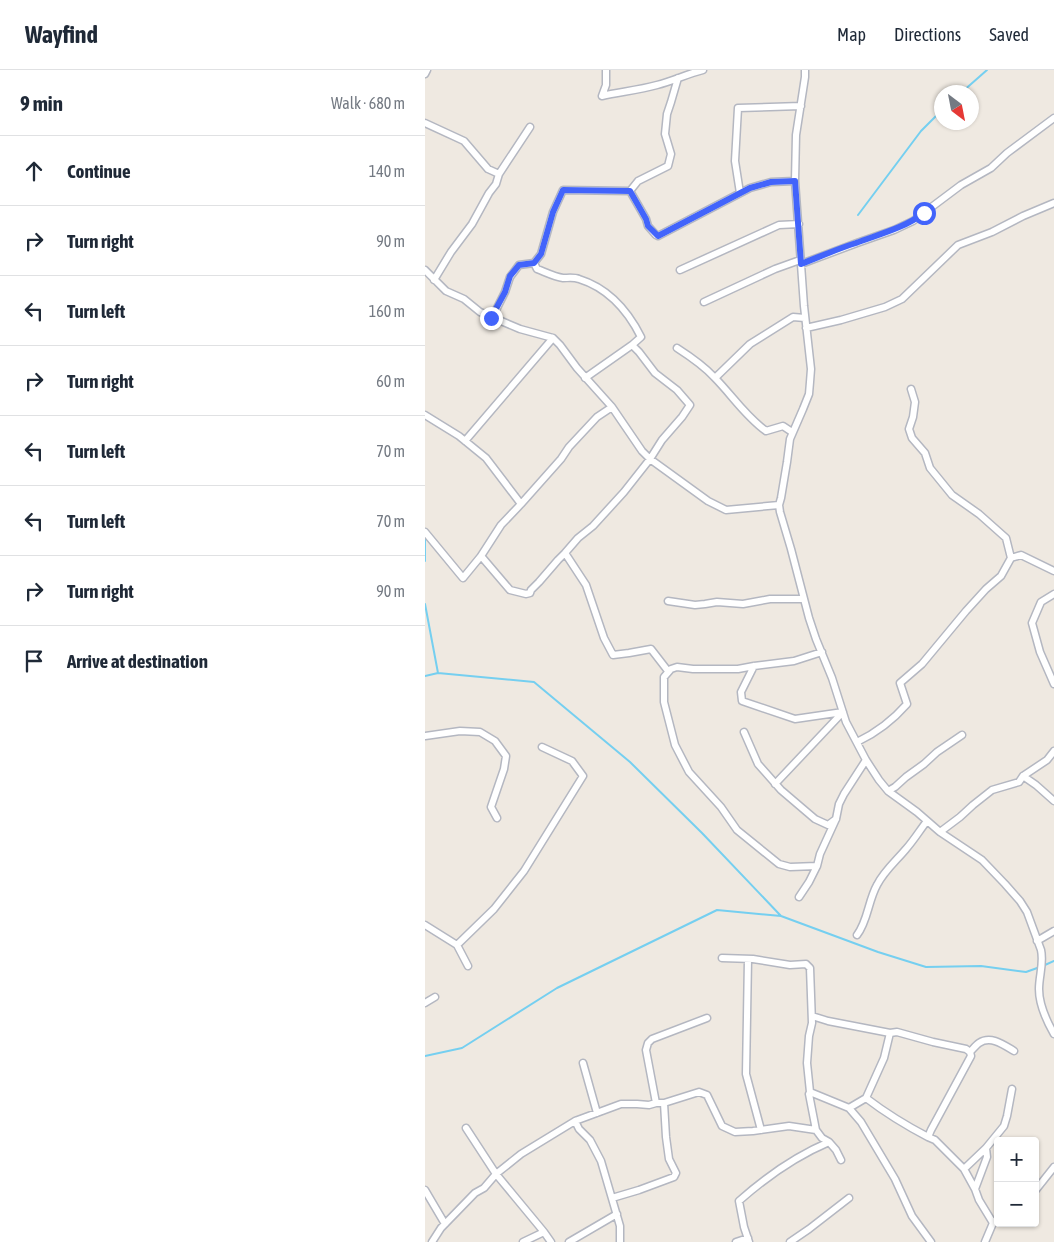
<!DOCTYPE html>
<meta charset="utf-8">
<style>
body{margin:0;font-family:"Asap Condensed",sans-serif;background:#f6f6f7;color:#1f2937}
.controls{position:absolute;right:15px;bottom:15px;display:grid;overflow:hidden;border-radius:5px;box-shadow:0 1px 4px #0004}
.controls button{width:45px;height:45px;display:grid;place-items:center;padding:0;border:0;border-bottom:1px solid #e0e1e3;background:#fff;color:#1f2937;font:25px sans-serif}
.compass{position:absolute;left:509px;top:15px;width:45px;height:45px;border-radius:50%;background:#fff;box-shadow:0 1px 4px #0004;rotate:148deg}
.stop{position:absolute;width:15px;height:15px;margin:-11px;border:4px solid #4264fb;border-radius:50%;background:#fff}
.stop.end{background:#4264fb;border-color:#fff;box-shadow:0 1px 5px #0008}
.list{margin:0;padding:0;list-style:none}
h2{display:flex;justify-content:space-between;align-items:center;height:65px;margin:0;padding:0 20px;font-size:21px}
h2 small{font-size:16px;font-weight:400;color:#747a83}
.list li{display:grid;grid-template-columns:32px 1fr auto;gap:15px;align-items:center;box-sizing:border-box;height:70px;padding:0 20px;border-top:1px solid #e0e1e3}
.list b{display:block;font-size:19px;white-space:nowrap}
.list em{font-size:16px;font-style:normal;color:#747a83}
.icon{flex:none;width:28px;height:28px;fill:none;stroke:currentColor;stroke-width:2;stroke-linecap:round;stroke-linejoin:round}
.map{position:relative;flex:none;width:629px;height:1172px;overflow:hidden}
header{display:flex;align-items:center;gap:30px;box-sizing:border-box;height:70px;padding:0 25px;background:#fff;border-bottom:1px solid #e0e1e3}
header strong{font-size:24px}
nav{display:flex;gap:28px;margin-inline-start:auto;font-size:18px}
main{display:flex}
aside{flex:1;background:#fff}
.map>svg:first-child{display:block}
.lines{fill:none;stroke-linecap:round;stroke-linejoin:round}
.stream{stroke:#75cff0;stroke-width:2}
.street-casing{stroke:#b4b7c1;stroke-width:9}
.street{stroke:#fff;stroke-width:6}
.route{stroke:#4264fb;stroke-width:6}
</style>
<header>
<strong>Wayfind</strong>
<nav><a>Map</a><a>Directions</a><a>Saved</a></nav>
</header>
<main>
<aside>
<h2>9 min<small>Walk · 680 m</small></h2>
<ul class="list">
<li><svg class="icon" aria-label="ahead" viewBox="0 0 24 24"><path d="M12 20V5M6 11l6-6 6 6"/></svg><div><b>Continue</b></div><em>140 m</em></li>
<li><svg class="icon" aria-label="right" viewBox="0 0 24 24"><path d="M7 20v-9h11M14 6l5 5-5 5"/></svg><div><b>Turn right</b></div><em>90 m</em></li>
<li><svg class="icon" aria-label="left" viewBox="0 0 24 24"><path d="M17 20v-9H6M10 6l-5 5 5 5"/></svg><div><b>Turn left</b></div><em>160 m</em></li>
<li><svg class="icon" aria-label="right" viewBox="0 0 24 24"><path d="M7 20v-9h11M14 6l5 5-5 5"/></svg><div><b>Turn right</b></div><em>60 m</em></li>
<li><svg class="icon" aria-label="left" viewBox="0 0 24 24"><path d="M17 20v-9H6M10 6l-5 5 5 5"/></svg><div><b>Turn left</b></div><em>70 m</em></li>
<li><svg class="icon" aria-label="left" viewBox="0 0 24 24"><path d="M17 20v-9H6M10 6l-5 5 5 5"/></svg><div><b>Turn left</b></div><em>70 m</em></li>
<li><svg class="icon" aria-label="right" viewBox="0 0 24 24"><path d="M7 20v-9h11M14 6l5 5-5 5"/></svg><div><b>Turn right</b></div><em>90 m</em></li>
<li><svg class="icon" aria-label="arrive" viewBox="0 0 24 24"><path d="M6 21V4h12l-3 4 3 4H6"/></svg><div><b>Arrive at destination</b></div></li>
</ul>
</aside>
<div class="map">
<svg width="629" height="1172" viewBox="0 0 629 1172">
<rect width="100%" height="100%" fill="#efe9e1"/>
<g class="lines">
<!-- stream -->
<path class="stream" d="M 537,22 L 562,0
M 433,145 L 496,61 L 516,41
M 0,467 L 0,491
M 0,534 L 13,603
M 0,606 L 13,603 L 109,612 L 205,692 L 277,763 L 356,846
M 620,895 L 629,891
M 0,986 L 37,978 L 132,918 L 292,840 L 356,846 L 453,882 L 501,897 L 556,896 L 601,902 L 615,897"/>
<!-- street casing -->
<g class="street-casing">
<path id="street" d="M 181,0 L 181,15 L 177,26 C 195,22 214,20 232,15 C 248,11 262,4 278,0
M 380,0 L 380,7 L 378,20 L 371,65 L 370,111 L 379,236 L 386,299 L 385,312 L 384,324 L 378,339 L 365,369 L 362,392 L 356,428 L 354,435 L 355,442 L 366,479 L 384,548 L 391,569 L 407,608 L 421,652 L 441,690 L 454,710 L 463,721 L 492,742 L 515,762 L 557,790 L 580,814 L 595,831 L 602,842 L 616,880 C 619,893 614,906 614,919 C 614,935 621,950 629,964
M 0,4 L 2,0
M 0,53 L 39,71 L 63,99 L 74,104 L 71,114 L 64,123 L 47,154 L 26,182 L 9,210
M 74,104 L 105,57
M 205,121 L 213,111 L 243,96 L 246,84 L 240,64 L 242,44 L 246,32 L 253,8
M 315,123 L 310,91 L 313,38 L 376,36
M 109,193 L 112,199 C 120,202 130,207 138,208 C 143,208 149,207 154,209 C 183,218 203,241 216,267 L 207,275
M 376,194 L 432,173 L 469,160 L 488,151 L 536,115 L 566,98 L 582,83 L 629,48
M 0,200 L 21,221 L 39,229 L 55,242 L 95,259 L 128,268 L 135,275 L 152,298 L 187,337 L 217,381 L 225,389 L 283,431 L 301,440 L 354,435
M 255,200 L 354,155 L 374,154
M 279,232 L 350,199 L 375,190
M 67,248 L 80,222 L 85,207 L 94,195 L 109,193 L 116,184 L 128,142 L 138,120 L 205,121 L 221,149 L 223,156 L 231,165 L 233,166 L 325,118 L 346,112 L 370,111
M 381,258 L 416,250 L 460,237 L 477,229 L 533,175 L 567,162 L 598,146 L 629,133
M 252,278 C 266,287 278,295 289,307 C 307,325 320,346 341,361 L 358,356 L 367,362
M 290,308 L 325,274 L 368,247 L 380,248
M 486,319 L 490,332 L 488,347 L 484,359 L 487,368 L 500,383 L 505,398 L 527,425 L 554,444 L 581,468 L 586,488
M 0,345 L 34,366 L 61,388 L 96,434 L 136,389 L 144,377 L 172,347 L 187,337
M 40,371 L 128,268
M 0,462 L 38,508 L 56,486 L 76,455 L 96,434
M 140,483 L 161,515 L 179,568 L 188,585 L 204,583 L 226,579 L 243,601
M 56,486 L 85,520 L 101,524 L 105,523 L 106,520 L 114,512 L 133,490 L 140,483 L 153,468 L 168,456 L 199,422 L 225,389 L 237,370 L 257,347 L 265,335 L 252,320 L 230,303 L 214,282 L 207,275 L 160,308
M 629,524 L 616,532 L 607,553 L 615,582 L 629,614
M 243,531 L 270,535 L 280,534 L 292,532 L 318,534 L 345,529 L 379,529
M 329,596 L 316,622 L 317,631 L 370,649 L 418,642 L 350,714
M 319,662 L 333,694 L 356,720 L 390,749 L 403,755 L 411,749
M 0,666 L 35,661 L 55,662 L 70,671 L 81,686 L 79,699 L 66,737 L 72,748
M 432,672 C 451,663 468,650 482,634 L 475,613 L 497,594 L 541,541 L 561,519 L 576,506 L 586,488 L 596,485 L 629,501
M 598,706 L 611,715 L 629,731
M 463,721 L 470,717 L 481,707 L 499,694 L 512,682 L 537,665
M 515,762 L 535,747 L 548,735 L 567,720 L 594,712 L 598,706 L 622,690 L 629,681
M 392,796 L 365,797 L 354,794 L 312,760 L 296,737 L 264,702 L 250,675 L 239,632 L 239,607 L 246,599 L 252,597 L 268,599 L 313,599 L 329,596 L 369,591 L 397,582
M 374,827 L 384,812 L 392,796 L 395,784 L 411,749 L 414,734 L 419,724 L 441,690
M 0,855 L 32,875 L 43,896
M 432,865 C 443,851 443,831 452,815 C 459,801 471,791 481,779 C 489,770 495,760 502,751
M 612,871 L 629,861
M 32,875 L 69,839 L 99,801 L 158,706 L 147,691 L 117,677
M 297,888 L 328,889 L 365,895 L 381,894 L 385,898 L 387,953 L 384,966 L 382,993 L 385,1022 L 384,1024 L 391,1060 L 397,1068 L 404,1072 L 411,1080 L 416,1090
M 323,889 L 321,1004 L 336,1060
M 0,933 L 10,927
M 387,946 L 403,951 L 465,963
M 545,982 C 548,979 551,975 554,973 C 566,965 579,975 589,981
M 158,993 L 172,1043
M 385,1022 L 424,1038 L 436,1052 L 470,1109 L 487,1146 L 506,1172
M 441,1028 L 459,988 L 465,963 L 472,962 L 508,972 L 541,979 L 545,982 L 546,986 L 506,1060 L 503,1067 L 510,1070 L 539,1099 L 550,1119 L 554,1130 L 568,1153
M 231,1033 L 221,980 L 223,973 L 227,969 L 282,948
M 424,1038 L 441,1028 C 462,1044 480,1055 503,1067
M 41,1058 L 71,1104 L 119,1162
M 561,1078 L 579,1056 L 582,1046 L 587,1019
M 539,1099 L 561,1078 L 562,1087 L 550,1119
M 0,1120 L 20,1154
M 610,1121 L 629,1097
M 187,1128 L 214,1120 L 249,1107 L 251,1103 L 244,1089 L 241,1067 L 239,1033
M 7,1172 L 16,1158 L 50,1123 L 59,1118 L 71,1104 L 96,1084 L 150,1051
M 98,1172 L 119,1162 L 126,1172
M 144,1172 L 192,1144
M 195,1172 L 195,1156 L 176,1091 L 165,1070 L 154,1059 L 150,1051 L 196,1034 L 212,1034 L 224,1035 L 231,1033 L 239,1033 L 274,1022 L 282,1025 L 297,1056 L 310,1062 L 328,1061 L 364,1056 L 391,1060
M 311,1172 L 323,1168
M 324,1172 L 319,1157 L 314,1131 C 341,1107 371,1086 404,1072
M 365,1172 L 384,1159 L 424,1128
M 560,1172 L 568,1153 L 573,1149"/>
</g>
<!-- street -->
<use href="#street" class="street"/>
</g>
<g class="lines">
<!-- route -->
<path class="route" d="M 66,248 L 80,222 L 85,206 L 94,195 L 109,193 L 116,184 L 128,142 L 138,120 L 205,121 L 221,149 L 223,156 L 233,166 L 325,118 L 346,112 L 370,111 L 376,194 C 394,187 412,179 431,173 C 455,164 479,158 499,143"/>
</g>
</svg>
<div class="controls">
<button>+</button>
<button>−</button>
</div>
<svg class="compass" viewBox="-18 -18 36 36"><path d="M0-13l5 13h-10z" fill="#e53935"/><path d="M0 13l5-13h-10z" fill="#747a83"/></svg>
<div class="stop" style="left:499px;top:143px"></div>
<div class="stop end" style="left:66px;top:248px"></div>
</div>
</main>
